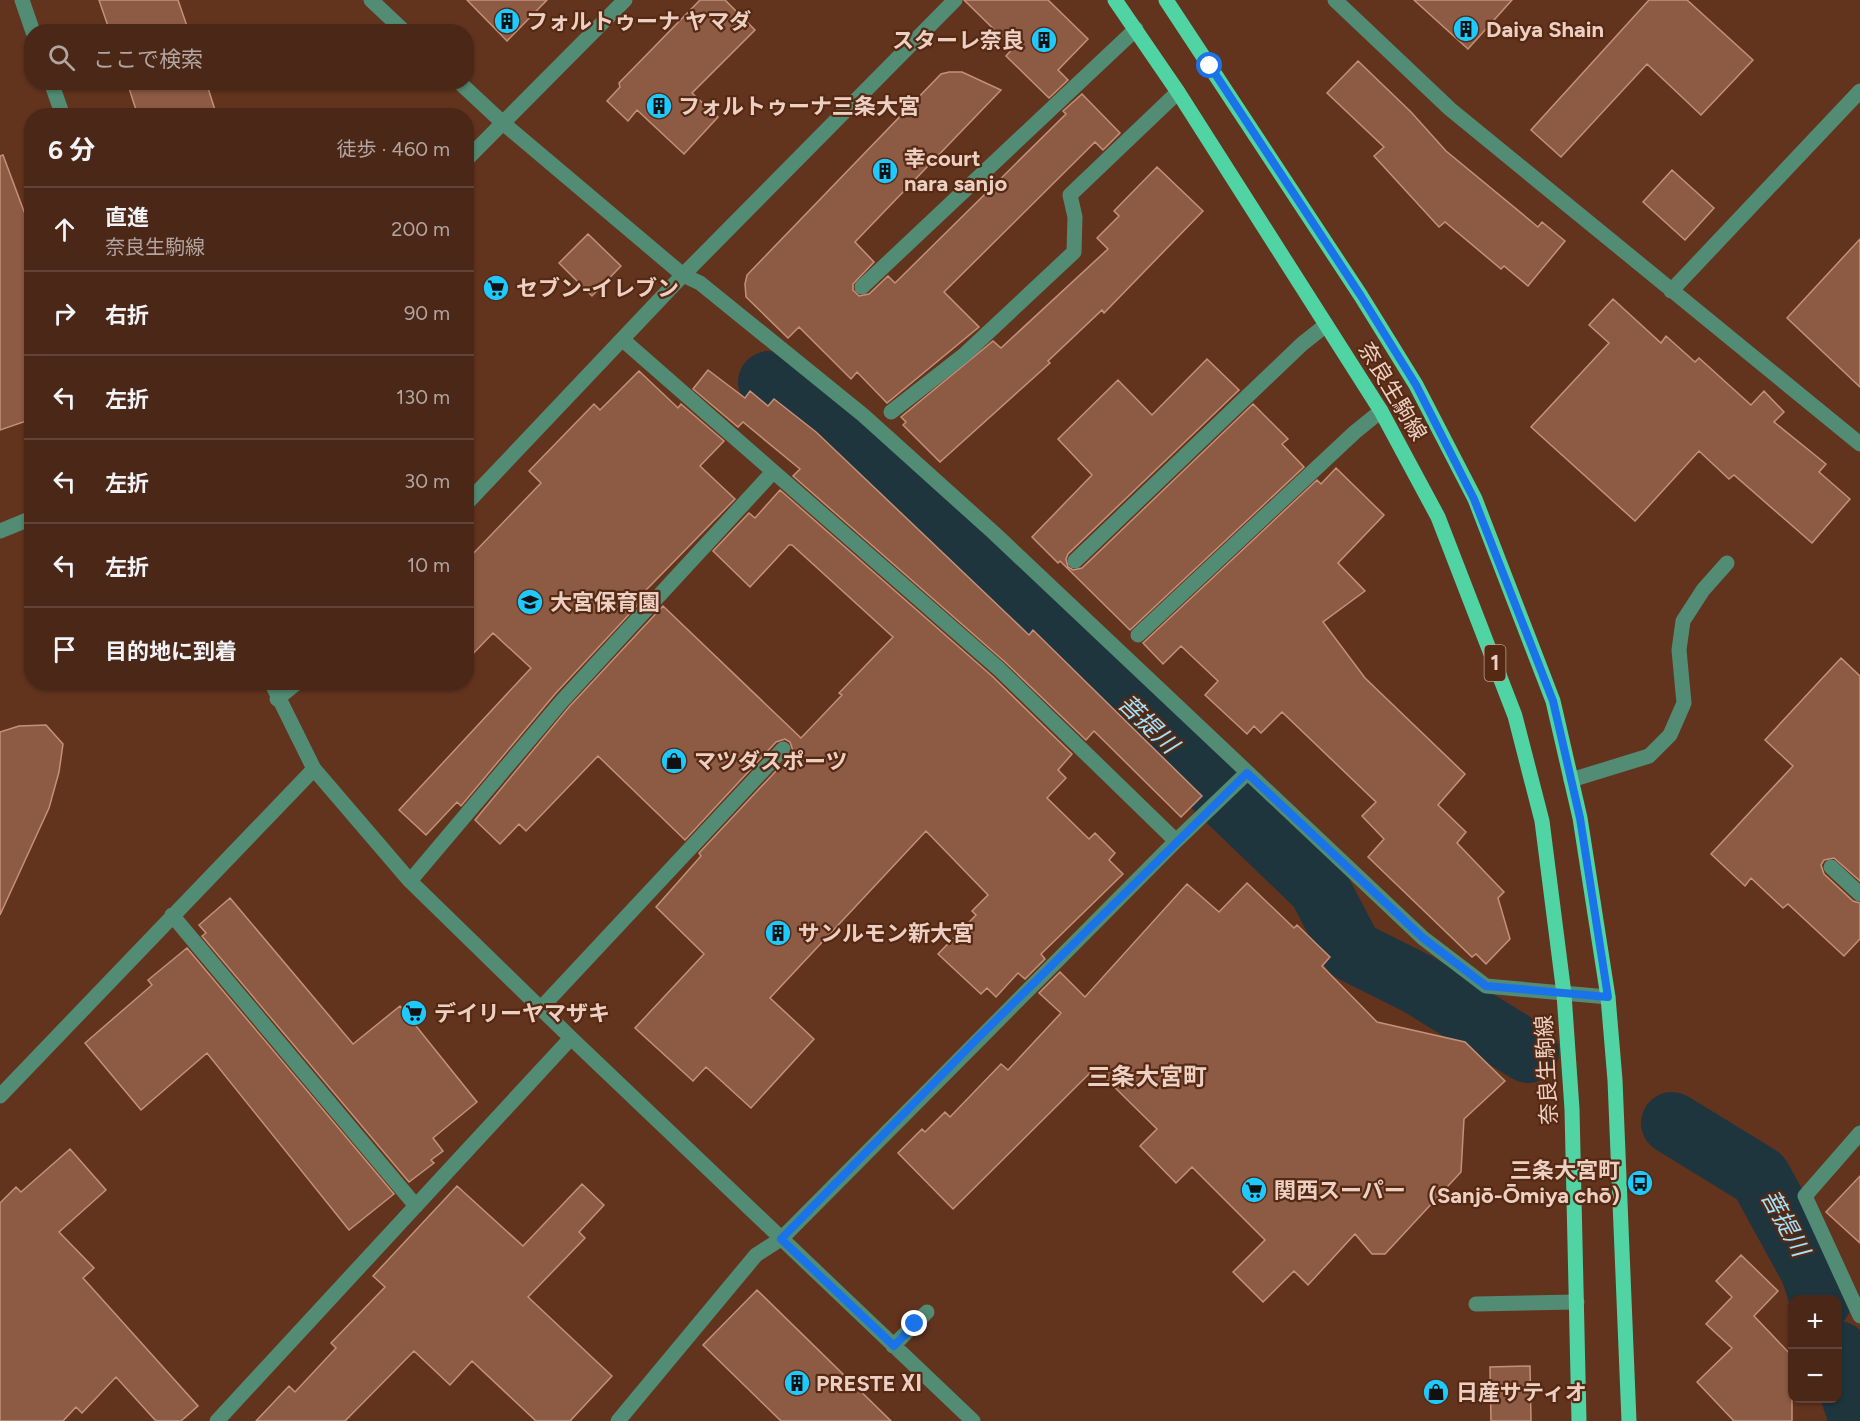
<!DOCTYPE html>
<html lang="ja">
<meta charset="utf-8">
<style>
body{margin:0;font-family:Figtree,"Noto Sans JP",sans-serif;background:#543323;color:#f1f3f6}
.controls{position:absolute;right:18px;bottom:18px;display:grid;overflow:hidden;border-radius:12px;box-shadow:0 2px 4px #0004}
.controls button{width:54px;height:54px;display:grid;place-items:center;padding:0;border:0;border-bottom:2px solid #614435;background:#4a2716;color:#f1f3f6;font:30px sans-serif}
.stop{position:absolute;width:18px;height:18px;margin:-14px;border:4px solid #1a73e8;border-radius:50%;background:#fff}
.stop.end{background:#1a73e8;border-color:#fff;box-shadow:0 2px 6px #0008}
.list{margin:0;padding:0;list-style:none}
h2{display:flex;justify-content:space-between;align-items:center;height:78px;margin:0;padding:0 24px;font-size:26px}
h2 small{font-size:20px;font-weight:400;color:#b2a5a1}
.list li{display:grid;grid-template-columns:39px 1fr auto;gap:18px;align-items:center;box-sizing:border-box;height:84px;padding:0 24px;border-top:2px solid #614435}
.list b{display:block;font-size:22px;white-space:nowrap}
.list p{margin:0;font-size:20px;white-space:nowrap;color:#b2a5a1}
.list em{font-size:20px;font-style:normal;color:#b2a5a1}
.icon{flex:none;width:33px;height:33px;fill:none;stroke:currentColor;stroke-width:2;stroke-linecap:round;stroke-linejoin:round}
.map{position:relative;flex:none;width:1860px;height:1421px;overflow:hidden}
.search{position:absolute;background:#4a2716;box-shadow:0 2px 4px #0004;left:24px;top:24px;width:450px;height:66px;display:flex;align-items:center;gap:15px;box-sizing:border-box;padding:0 21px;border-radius:24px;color:#b2a5a1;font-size:22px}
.panel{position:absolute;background:#4a2716;box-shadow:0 2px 4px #0004;left:24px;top:108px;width:450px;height:582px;border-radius:24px}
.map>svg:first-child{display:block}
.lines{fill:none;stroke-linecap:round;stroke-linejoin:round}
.river{stroke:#1f353d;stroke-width:62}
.building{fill:#8d5b44;stroke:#c69078;stroke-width:1.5}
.minor{stroke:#528c74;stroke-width:15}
.major{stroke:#50d4a4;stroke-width:15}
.route{stroke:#1a73e8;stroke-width:8}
.labels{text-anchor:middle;stroke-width:4.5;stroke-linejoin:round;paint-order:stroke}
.shield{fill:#562913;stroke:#c09e8f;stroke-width:1.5}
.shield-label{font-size:21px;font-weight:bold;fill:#edd0c4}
.poi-label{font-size:22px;font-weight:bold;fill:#edd0c4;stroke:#562913;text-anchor:start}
.street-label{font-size:22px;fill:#edd0c4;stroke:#562913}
.water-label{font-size:24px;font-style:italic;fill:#a1e3fe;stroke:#562913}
.neighbourhood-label{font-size:24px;font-weight:bold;fill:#edd0c4;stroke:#562913}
</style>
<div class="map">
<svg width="1860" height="1421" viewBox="0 0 1860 1421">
<rect width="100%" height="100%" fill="#62341e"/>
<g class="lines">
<!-- river -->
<path class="river" d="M 769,382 L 976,558 L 1319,888 L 1352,951 L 1418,984 L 1528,1052
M 1672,1123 L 1760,1177 L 1811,1270 L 1821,1300
M 1838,1352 L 1860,1421"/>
</g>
<!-- building -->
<path class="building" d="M 99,0 L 178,0 L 189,32 L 110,32 Z
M 467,0 L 547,0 L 507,41 Z
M 700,0 L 725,0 L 755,30 L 692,93 L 718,117 L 684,154 L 637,110 L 628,121 L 607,101 L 620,87 L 619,83 Z
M 964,0 L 1048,0 L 1088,39 L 1058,70 L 1068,80 L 1049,98 L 1006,56 L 1013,48 Z
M 1414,0 L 1512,0 L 1468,49 Z
M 1649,0 L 1687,0 L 1753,60 L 1701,115 L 1647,64 L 1561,157 L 1531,130 Z
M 1358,61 L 1411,112 L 1446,151 L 1538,227 L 1542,222 L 1565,241 L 1528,286 L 1504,266 L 1501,269 L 1445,222 L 1439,227 L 1374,156 L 1384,147 L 1327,93 Z
M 949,72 L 962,72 L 1001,90 L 855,242 L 874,262 L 853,284 L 853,290 L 859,296 L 869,294 L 888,276 L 895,283 L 1066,114 L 1063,111 L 1082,94 L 1120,133 L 1103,150 L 1095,142 L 944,292 L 979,327 L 887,403 L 857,372 L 851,379 L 799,327 L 788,338 L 746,297 L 745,284 L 747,275 L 941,74 Z
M 127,82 L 206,82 L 217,116 L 138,116 Z
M 3,155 L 32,233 L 32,419 L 0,430 L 0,156 Z
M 1157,167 L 1203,211 L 1104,313 L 1102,310 L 1048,361 L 1050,363 L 940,462 L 903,425 L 906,422 L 901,417 L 993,341 L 1001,348 L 1108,249 L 1097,238 L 1119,216 L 1114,211 Z
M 1672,170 L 1714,208 L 1685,240 L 1643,202 Z
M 588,234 L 621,266 L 592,296 L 559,263 Z
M 1860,239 L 1860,387 L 1787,318 Z
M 1613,299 L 1661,343 L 1666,336 L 1695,362 L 1699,358 L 1751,405 L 1764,391 L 1784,412 L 1774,422 L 1826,464 L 1819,472 L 1850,499 L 1812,543 L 1734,475 L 1729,479 L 1699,451 L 1635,521 L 1531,427 L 1609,343 L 1589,325 Z
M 1207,359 L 1239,390 L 1068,554 L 1066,559 L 1068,567 L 1073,570 L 1082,568 L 1253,404 L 1288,439 L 1282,444 L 1304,467 L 1130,630 L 1060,561 L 1058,563 L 1032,537 L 1092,475 L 1058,439 L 1118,380 L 1152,415 Z
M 708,370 L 745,398 L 750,391 L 768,406 L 774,399 L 816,432 L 1029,635 L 1033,630 L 1202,796 L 1181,817 L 1094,731 L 1086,740 L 1005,662 L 793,476 L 800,469 L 743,422 L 738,427 L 693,389 Z
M 639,371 L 678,408 L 681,404 L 724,441 L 700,466 L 735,499 L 652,584 L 646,590 L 649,593 L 555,694 L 461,806 L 457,802 L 426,835 L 399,810 L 531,668 L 493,633 L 466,661 L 466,561 L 541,483 L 529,471 L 594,404 L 600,410 Z
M 1336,468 L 1384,515 L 1338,563 L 1365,591 L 1323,622 L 1365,678 L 1465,774 L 1438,805 L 1466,832 L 1457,843 L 1504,892 L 1498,898 L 1510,939 L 1486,964 L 1476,954 L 1472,957 L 1368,857 L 1384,839 L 1362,816 L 1376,802 L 1282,712 L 1261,733 L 1254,726 L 1247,734 L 1205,695 L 1218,681 L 1181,646 L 1163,664 L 1143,643 L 1317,480 L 1321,484 Z
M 780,490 L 992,676 L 1072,754 L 1058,770 L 1066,778 L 1047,798 L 1089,839 L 1095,833 L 1115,853 L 1109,860 L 1123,874 L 1041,954 L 1045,959 L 1025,979 L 1018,973 L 996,997 L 987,988 L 981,994 L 938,954 L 976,915 L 972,911 L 988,895 L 926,831 L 770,998 L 814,1039 L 751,1108 L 706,1067 L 693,1081 L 635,1028 L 704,954 L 656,907 L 701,856 L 699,853 L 790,756 L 793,751 L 790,742 L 785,739 L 776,742 L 685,840 L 598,756 L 526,831 L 519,824 L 500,844 L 475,820 L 569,707 L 663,606 L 801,738 L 842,695 L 839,693 L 893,637 L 792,545 L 789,545 L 750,587 L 713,551 L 749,513 L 755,518 Z
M 1841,658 L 1860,676 L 1860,881 L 1834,858 L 1824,860 L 1821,865 L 1824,874 L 1853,901 L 1860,903 L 1860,939 L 1844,956 L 1788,904 L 1783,908 L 1751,878 L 1745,886 L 1711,854 L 1793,766 L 1765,740 Z
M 46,725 L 63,744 L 59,772 L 49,808 L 0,915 L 0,732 L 19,726 Z
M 1247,883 L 1294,928 L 1297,925 L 1330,957 L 1322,966 L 1377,1022 L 1465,1042 L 1505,1081 L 1464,1119 L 1461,1172 L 1385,1254 L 1372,1254 L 1355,1234 L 1308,1285 L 1294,1271 L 1263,1302 L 1233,1272 L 1265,1240 L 1192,1167 L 1176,1183 L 1140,1146 L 1157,1129 L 1095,1068 L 953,1209 L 898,1153 L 922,1129 L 925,1132 L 945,1112 L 950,1117 L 1001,1064 L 1008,1070 L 1061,1013 L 1039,993 L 1060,972 L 1085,997 L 1187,884 L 1219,912 Z
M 230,898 L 353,1044 L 400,1006 L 477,1102 L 433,1138 L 443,1151 L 431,1160 L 434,1163 L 409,1182 L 202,936 L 206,933 L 199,925 Z
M 187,948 L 394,1194 L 349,1230 L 207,1053 L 141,1110 L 85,1043 L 152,985 L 148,980 Z
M 70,1149 L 106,1190 L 59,1232 L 94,1268 L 83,1278 L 198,1406 L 181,1421 L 156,1421 L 116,1377 L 82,1413 L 76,1407 L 63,1421 L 0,1421 L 0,1203 L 16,1187 L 21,1192 Z
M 1860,1176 L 1860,1243 L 1826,1212 Z
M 582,1184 L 604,1205 L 579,1232 L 585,1238 L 528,1297 L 612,1376 L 570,1421 L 536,1421 L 472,1361 L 450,1385 L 414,1351 L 345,1421 L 256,1421 L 289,1386 L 295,1392 L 336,1348 L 331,1343 L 385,1287 L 373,1276 L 457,1186 L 523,1246 Z
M 1741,1255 L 1778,1291 L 1754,1316 L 1792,1356 L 1792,1421 L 1734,1421 L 1697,1382 L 1732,1348 L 1706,1324 L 1732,1297 L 1716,1281 Z
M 757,1290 L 891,1421 L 781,1421 L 703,1345 Z
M 1530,1366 L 1531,1421 L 1491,1421 L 1490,1367 Z"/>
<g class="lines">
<!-- minor -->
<path class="minor" d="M 22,0 L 33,32
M 371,0 L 405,32
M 1335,0 L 1450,109 L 1860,444
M 51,82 L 63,116
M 459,82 L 503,123 L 683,275 L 700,283 L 863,415 L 994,533 L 1423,938 L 1486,986 L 1608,997
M 466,160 L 625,0
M 862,287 L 1136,29
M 1671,291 L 1860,91
M 891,412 L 964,355 L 1074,252 L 1075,217 L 1070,195 L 1178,92
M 466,504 L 683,275 L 955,0
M 0,531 L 32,518
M 1075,561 L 1302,344 L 1326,325
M 1138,635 L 1355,432 L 1381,411
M 271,682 L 314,769 L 410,881 L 571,1038 L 973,1421
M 277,699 L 298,682
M 1571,780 L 1649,756 L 1670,735 L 1684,703 L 1679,650 L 1683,621 L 1703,590 L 1727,563
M 1176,841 L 1247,773
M 1831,867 L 1860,894
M 410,881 L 562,701 L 772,473
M 172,915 L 416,1206
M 541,1008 L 783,749
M 0,1096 L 314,769
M 1860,1133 L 1805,1196 L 1860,1316
M 1476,1304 L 1577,1302
M 893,1346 L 927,1312
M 217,1421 L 571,1038
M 618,1421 L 756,1255 L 781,1239 L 1176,841 L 999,669 L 623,340"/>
<!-- major -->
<path class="major" d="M 1115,0 L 1178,92 L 1381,411 L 1438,517 L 1515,716 L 1542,821 L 1564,994 L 1572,1109 L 1579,1421
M 1166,0 L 1361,296 L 1416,385 L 1475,499 L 1553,701 L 1580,818 L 1608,997 L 1615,1080 L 1629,1421"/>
</g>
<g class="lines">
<!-- route -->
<path class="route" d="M 915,1324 L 894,1346 L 781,1239 L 978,1038 L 1247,773 L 1423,938 L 1486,986 L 1608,997 L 1580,818 L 1553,701 L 1474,499 L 1416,385 L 1361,296 L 1210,66"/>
</g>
<!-- icons -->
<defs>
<g id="building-disc" transform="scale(1.35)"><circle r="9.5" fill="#1dc9fd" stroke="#562913"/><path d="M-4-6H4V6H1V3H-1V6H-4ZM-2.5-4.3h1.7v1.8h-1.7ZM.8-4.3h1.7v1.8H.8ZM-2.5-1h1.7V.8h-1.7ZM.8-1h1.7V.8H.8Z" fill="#111"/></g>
<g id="supermarket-disc" transform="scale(1.35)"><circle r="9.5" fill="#1dc9fd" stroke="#562913"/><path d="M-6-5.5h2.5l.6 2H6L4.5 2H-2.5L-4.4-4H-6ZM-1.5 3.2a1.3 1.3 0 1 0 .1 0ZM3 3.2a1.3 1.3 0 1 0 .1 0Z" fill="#111"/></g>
<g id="school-disc" transform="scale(1.35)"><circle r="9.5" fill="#1dc9fd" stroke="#562913"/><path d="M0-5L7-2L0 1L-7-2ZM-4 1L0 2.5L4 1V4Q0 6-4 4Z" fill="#111"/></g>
<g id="shop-disc" transform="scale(1.35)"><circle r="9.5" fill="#1dc9fd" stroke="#562913"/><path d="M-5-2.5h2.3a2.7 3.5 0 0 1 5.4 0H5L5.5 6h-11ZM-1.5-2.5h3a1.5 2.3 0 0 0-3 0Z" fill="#111"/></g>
<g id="bus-disc" transform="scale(1.35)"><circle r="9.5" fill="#1dc9fd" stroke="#562913"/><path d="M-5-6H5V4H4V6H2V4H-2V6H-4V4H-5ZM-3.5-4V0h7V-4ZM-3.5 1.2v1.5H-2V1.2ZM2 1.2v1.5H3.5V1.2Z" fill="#111"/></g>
</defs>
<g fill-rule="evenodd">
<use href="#building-disc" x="507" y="21"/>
<use href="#building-disc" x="1466" y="29"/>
<use href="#building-disc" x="1044" y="40"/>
<use href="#building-disc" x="659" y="106"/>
<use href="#building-disc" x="885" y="171"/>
<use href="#supermarket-disc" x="496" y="288"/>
<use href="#school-disc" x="530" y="602"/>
<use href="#shop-disc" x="674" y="761"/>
<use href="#building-disc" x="778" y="933"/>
<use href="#supermarket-disc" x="414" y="1013"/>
<use href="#bus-disc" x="1640" y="1183"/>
<use href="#supermarket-disc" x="1254" y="1190"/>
<use href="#building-disc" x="797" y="1383"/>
<use href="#shop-disc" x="1436" y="1392"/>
</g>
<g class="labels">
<!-- shield labels -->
<rect class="shield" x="1484.5" y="645" width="21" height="36" rx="4.5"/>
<g class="shield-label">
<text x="1495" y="670">1</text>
</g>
<!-- poi labels -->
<g class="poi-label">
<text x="526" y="29">フォルトゥーナ ヤマダ</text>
<text x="1486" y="37">Daiya Shain</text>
<text x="1024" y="48" text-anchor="end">スターレ奈良</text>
<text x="678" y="114">フォルトゥーナ三条大宮</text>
<text x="904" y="166">幸court<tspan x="904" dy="25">nara sanjo</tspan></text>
<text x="516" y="296">セブン-イレブン</text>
<text x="550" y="610">大宮保育園</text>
<text x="694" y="769">マツダスポーツ</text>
<text x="798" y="941">サンルモン新大宮</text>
<text x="434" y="1021">デイリーヤマザキ</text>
<text x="1620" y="1178" text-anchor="end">三条大宮町<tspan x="1620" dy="25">(Sanjō-Ōmiya chō)</tspan></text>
<text x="1274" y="1198">関西スーパー</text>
<text x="816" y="1391">PRESTE Ⅺ</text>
<text x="1456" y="1400">日産サティオ</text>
</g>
<!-- street labels -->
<g class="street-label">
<text transform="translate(1393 391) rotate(59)" y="8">奈良生駒線</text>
<text transform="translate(1546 1070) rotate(-93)" y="8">奈良生駒線</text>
</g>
<!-- water labels -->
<g class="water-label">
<text transform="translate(1148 724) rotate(44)" y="8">菩提川</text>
<text transform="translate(1785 1223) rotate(61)" y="8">菩提川</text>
</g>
<!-- neighbourhood labels -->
<g class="neighbourhood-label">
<text x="1147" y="1085">三条大宮町</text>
</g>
</g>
</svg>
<div class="controls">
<button>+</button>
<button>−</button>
</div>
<div class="stop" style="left:1210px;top:66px"></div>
<div class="stop end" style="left:915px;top:1324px"></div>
<div class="search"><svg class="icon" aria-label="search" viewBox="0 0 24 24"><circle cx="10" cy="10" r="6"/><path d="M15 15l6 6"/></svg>ここで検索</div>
<section class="panel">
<h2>6 分<small>徒歩 · 460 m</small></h2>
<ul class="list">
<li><svg class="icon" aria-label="ahead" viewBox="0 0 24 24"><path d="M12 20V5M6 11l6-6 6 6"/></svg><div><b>直進</b><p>奈良生駒線</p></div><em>200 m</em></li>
<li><svg class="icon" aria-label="right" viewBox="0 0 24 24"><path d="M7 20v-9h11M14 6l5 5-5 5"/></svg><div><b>右折</b></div><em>90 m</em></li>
<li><svg class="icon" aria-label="left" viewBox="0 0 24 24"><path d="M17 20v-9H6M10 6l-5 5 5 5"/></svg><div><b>左折</b></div><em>130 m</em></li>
<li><svg class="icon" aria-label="left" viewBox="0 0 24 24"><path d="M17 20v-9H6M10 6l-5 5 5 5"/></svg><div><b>左折</b></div><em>30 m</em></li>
<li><svg class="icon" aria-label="left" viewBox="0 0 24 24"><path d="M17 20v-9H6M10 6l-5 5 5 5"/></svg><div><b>左折</b></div><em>10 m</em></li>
<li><svg class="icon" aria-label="arrive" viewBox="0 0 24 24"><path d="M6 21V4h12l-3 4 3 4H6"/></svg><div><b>目的地に到着</b></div></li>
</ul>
</section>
</div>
